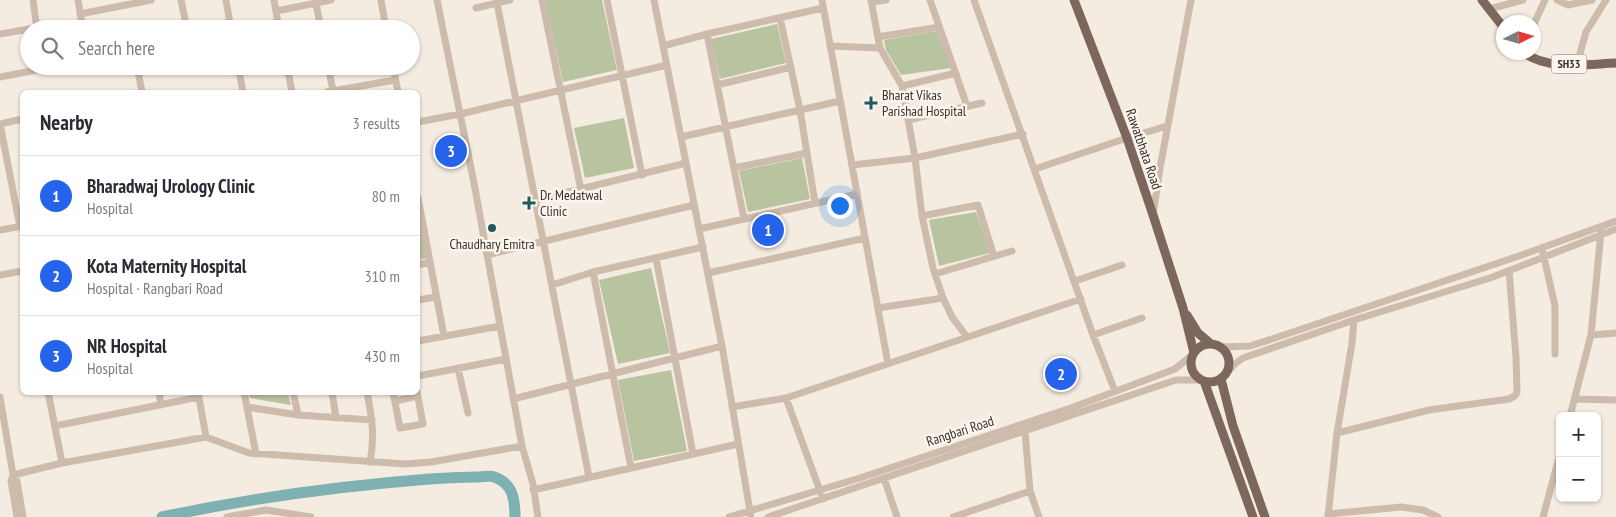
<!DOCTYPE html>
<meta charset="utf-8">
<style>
body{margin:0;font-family:"PT Sans Narrow",sans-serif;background:#f7f7f7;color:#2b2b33}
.controls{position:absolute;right:15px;bottom:15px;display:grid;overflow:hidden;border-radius:8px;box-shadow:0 1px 4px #0004}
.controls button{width:45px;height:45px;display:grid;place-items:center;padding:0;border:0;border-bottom:1px solid #e1e1e2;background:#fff;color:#2b2b33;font:25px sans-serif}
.compass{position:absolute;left:1496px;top:15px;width:45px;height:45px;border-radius:50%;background:#fff;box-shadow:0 1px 4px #0004;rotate:85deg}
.you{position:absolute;left:839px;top:205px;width:18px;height:18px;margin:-12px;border:4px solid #fff;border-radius:50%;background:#1a73e8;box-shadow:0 0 0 8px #1a73e833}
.badge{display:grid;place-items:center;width:32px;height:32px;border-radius:50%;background:#2563eb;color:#fff;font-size:16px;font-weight:700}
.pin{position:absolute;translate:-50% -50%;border:2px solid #fff;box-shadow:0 1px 5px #0006}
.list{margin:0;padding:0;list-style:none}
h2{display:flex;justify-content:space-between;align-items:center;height:65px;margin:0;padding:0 20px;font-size:21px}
h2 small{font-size:16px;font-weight:400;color:#7c7c81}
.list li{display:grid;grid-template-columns:32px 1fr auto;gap:15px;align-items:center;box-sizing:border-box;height:80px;padding:0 20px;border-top:1px solid #e1e1e2}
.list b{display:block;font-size:19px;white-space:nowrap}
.list p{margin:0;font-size:16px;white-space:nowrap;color:#7c7c81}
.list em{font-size:16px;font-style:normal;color:#7c7c81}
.icon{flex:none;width:28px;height:28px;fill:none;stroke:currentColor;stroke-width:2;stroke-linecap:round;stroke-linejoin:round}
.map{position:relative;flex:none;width:1616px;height:517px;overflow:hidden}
.search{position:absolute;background:#fff;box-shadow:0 1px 4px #0004;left:20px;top:20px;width:400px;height:55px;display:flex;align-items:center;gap:12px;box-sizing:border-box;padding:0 18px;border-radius:28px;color:#7c7c81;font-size:19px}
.panel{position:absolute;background:#fff;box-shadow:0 1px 4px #0004;left:20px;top:90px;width:400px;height:305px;border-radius:8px}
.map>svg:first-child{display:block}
.green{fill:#b8c4a0}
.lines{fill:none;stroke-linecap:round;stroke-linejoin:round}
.river{stroke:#7fb0b2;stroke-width:11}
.minor{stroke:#cdbbac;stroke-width:7}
.major{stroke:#7d675c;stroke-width:9}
.poi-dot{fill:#1f5a5e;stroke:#fbf5ee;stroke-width:2}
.labels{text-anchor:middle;stroke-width:5;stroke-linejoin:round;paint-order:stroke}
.shield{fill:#fbf5ee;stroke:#756b66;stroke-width:1}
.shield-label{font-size:12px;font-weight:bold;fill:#3b302b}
.poi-label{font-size:14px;fill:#3b302b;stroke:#fbf5ee;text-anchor:start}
.street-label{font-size:14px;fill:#3b302b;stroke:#fbf5ee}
</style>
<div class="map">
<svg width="1616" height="517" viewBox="0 0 1616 517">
<rect width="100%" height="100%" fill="#f4ebe1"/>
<!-- green -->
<path class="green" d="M 545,0 L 602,0 L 617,70 L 563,82 Z
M 777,24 L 786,63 L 720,79 L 711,39 Z
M 937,31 L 951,68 L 901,75 L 886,50 L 884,40 Z
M 624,118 L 634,168 L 585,178 L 574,128 Z
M 802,158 L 810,199 L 748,212 L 739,171 Z
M 976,212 L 990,253 L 939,266 L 929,220 Z
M 418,213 L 427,258 L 418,260 Z
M 651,268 L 670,353 L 618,364 L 599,280 Z
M 671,370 L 687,451 L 634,461 L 618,380 Z
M 248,393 L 288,393 L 291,405 L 250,398 Z"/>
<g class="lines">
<!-- river -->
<path class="river" d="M 162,517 C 251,498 339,486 430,479 C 446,478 463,477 479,477 C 484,477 490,475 494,477 C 513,483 515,500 515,517"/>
<!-- minor -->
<path class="minor" d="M 33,0 L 37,29
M 78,0 L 83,29
M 181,0 L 187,29
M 226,0 L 231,29
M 274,0 L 279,29
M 381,0 L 386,29
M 437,0 L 474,183 L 522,446 L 533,484 L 538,517
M 542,0 L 581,190
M 607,0 L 642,175
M 654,0 L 722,346 L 751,517
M 822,0 L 888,364
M 871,0 L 880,48 L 902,86 L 915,158 L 922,216 L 933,268 L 943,298 L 952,317 L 967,337
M 930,0 L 967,106
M 974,0 L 1093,335 L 1115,391
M 1557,0 L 1568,5 L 1592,0
M 872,2 L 886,0
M 316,3 L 321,29
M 497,3 L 589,477
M 476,8 L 510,0
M 1489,9 L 1523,0
M 276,11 L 331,0
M 80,14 L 151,0
M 780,18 L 800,110 L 815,203
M 1534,24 L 1545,0
M 0,34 L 29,29
M 707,34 L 744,219
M 878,37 L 939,27
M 663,46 L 707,34 L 823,8
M 830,46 L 880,48
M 1577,64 L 1586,32 L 1606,0
M 137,66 L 142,92
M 238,66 L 243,92
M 287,66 L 292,92
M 328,66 L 333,91
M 393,66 L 398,92
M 0,77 L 57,66
M 717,85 L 791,67
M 902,86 L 956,73
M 327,92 L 395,80
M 908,120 L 982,103
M 418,122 L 460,114 L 667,65
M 0,124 L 20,227
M 0,124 L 22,119
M 681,137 L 840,101
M 852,165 L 915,158 L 1023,134
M 734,168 L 807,153
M 1035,169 L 1127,138 L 1167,126
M 418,198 L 444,336
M 536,200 L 686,163
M 1153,215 L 1160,168 L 1191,0
M 922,216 L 978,205 L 994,256
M 699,229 L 857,194
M 0,230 L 22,226
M 1543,253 L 1555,306 L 1555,354
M 487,255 L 694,205
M 656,258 L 693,454
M 418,265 L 430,262
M 593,272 L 631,468
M 708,273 L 865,238
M 935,274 L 1012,251
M 0,275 L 22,271
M 1075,281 L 1122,265
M 552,285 L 593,272 L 703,247
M 418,300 L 436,297
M 878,308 L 943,298
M 1093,335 L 1142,318
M 1591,335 L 1616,333
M 418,341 L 500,326
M 1221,347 L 1250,346 L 1275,338 L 1516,257 L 1616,221
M 458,368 L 468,413
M 1226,374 L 1236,363 L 1243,358 L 1354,320 L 1490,278 L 1616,229
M 418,376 L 506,359
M 48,392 L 62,463
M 159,392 L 161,405
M 198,392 L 206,437
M 244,392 L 256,454
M 293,392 L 298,415
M 332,392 L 336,418
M 367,392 C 372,418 375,437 370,462
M 393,392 L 400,428 L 423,424 L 417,392
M 0,397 L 13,475 L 17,481 L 23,517
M 786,398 L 823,499
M 513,399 L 722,346
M 1575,399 L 1616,400
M 395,401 L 418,396
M 247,407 L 298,415 L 372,420
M 732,407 L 786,398 L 1081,299
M 1570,416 L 1591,335 L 1601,232
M 55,426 L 199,397
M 1025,431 L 1030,491 L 1039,517
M 1337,433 L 1429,410 L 1509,399 L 1515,396 L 1517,392 L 1516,357 L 1509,271
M 13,475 L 62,463 L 206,437 L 249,453 L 405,464 L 431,462 L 522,446
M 13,475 L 11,481 L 17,517
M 884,478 L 897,517
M 533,490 L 738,444
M 1328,514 L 1401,507 L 1423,510 L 1438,517
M 227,517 L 266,510 L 311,517
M 729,517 L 860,478 L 1071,408 L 1175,369 L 1192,355
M 768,517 L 1176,380 L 1201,380
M 953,517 L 1030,491
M 1328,517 L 1337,433 L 1352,343 L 1354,320
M 1543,517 L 1560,454"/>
<!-- major -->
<path class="major" d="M 1074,0 L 1127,138 L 1153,215 L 1183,308 L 1194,353
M 1482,0 L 1504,28
M 1523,52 C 1548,71 1588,64 1616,63
M 1187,315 L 1198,333 L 1211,344
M1191 363a19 19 0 1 1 38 0a19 19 0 1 1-38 0Z
M 1221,379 L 1233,426 L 1265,517
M 1204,381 L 1253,517"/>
</g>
<!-- markers -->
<g class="poi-dot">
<path d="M868.5 95.5h5v5h5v5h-5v5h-5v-5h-5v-5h5z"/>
<path d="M526.5 195.5h5v5h5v5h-5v5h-5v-5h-5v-5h5z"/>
<circle cx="492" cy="228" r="5"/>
</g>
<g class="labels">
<!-- shield labels -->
<rect class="shield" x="1551.5" y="54.5" width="35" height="19" rx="4"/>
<g class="shield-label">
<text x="1569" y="68">SH33</text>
</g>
<!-- poi labels -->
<g class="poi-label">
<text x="882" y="100">Bharat Vikas<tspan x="882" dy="16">Parishad Hospital</tspan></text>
<text x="540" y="200">Dr. Medatwal<tspan x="540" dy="16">Clinic</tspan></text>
<text x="492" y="249" text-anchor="middle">Chaudhary Emitra</text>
</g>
<!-- street labels -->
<g class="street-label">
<text transform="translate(1144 149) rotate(71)" y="5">Rawatbhata Road</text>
<text transform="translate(960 431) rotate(-18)" y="5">Rangbari Road</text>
</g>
</g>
</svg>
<div class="controls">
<button>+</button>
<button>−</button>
</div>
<svg class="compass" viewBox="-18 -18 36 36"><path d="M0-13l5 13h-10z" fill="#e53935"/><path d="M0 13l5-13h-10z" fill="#7c7c81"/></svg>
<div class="you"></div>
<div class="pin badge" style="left:768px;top:230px">1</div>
<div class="pin badge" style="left:1061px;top:374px">2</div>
<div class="pin badge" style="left:451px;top:151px">3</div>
<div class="search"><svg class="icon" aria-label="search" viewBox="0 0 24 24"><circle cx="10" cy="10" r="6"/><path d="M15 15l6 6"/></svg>Search here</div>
<section class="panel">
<h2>Nearby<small>3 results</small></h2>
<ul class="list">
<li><span class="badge">1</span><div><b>Bharadwaj Urology Clinic</b><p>Hospital</p></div><em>80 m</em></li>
<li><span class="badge">2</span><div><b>Kota Maternity Hospital</b><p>Hospital · Rangbari Road</p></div><em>310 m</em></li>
<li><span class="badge">3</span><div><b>NR Hospital</b><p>Hospital</p></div><em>430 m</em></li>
</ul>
</section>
</div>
